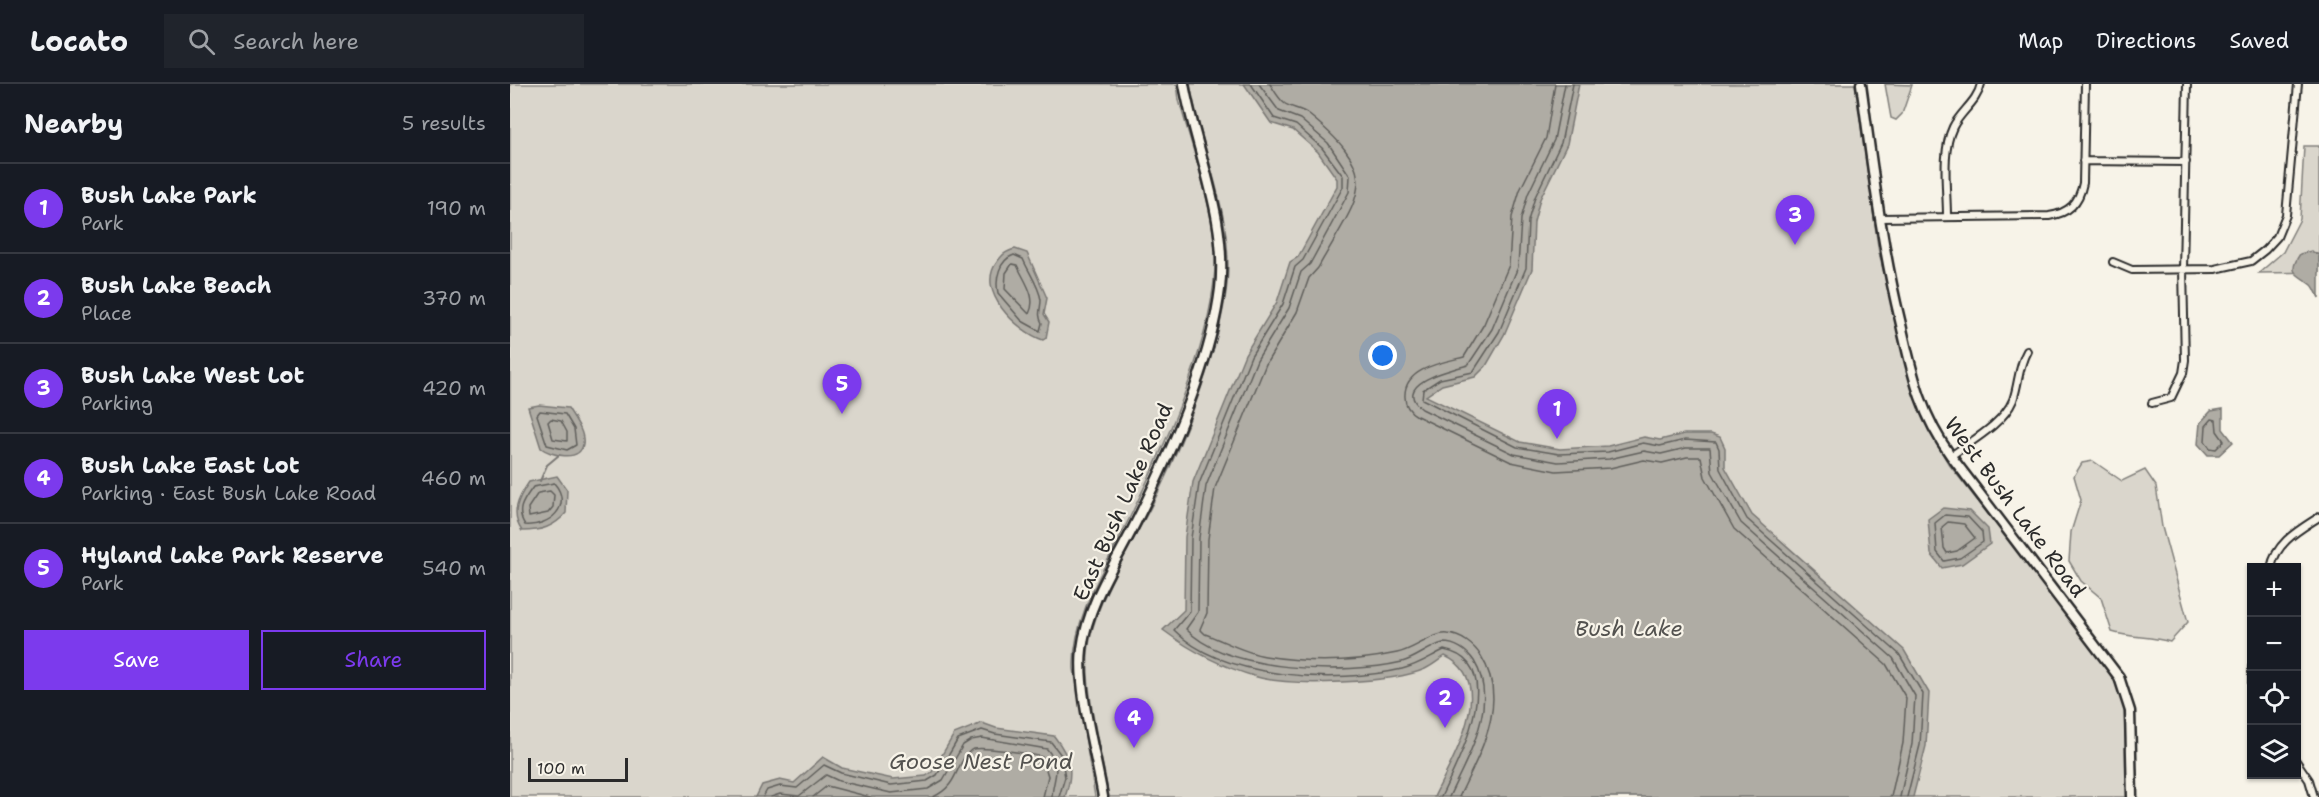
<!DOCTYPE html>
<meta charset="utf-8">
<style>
body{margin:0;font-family:"Shantell Sans",sans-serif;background:#20242c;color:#f1f3f6}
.controls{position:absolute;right:18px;bottom:18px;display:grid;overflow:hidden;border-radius:0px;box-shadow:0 2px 4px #0004}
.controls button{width:54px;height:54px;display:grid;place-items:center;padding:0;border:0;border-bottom:2px solid #363941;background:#171b24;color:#f1f3f6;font:30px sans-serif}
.scale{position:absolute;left:18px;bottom:15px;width:100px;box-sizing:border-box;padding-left:6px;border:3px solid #2b2b2b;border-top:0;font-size:16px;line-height:21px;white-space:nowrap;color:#2b2b2b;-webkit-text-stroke:4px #f7f3e8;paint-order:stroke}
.you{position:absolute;left:873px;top:272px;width:21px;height:21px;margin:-15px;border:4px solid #fff;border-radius:50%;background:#1a73e8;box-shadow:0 0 0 9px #1a73e833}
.badge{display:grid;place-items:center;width:39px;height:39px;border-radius:50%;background:#7c3aed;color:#fff;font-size:20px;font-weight:700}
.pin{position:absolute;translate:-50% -50px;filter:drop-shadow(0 2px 3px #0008)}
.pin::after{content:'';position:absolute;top:32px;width:21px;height:18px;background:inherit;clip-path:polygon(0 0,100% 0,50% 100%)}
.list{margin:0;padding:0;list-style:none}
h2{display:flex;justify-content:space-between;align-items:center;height:78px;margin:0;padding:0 24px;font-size:26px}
h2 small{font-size:20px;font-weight:400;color:#9ea1a6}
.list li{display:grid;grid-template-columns:39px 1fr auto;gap:18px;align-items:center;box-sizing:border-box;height:90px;padding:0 24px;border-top:2px solid #363941}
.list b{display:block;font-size:22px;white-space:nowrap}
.list p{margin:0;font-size:20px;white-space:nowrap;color:#9ea1a6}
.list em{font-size:20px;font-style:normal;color:#9ea1a6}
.actions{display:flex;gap:12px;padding:18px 24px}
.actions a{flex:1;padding:14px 0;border:2px solid #7c3aed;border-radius:0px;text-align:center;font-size:21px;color:#7c3aed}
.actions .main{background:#7c3aed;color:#fff}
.icon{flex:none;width:33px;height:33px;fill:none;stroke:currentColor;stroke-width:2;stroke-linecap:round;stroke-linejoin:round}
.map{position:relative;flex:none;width:1809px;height:713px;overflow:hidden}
header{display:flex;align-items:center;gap:36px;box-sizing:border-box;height:84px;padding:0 30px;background:#171b24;border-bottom:2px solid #363941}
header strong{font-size:28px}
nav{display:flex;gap:33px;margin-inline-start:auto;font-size:21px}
.search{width:420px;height:54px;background:#20242c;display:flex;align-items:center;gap:15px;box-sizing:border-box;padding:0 21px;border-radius:0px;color:#9ea1a6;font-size:22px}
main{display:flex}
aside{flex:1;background:#171b24}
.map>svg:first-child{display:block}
.green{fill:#dad6cc;stroke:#82807c;stroke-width:1.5}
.water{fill:#afaca4;stroke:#7a7874;stroke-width:1.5}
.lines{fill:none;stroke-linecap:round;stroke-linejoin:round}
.shore{stroke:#605f5b;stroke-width:1.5}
.stream{stroke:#7a7874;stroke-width:2}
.minor-casing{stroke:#2b2b2b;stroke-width:10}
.tertiary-casing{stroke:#2b2b2b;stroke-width:13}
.minor{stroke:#f7f3e8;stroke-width:6}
.tertiary{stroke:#f7f3e8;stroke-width:8}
.labels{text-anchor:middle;stroke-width:4.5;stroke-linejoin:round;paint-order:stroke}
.street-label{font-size:21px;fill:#2b2b2b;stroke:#f7f3e8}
.water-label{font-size:22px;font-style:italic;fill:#53524f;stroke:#f7f3e8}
</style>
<header>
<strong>Locato</strong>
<div class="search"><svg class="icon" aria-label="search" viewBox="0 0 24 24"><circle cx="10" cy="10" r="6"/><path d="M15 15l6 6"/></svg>Search here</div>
<nav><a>Map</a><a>Directions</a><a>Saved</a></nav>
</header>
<main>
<aside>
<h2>Nearby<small>5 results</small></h2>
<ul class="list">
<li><span class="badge">1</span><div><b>Bush Lake Park</b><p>Park</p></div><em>190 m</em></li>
<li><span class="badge">2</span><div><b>Bush Lake Beach</b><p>Place</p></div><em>370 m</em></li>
<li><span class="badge">3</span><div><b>Bush Lake West Lot</b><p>Parking</p></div><em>420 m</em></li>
<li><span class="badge">4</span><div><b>Bush Lake East Lot</b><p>Parking · East Bush Lake Road</p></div><em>460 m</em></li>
<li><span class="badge">5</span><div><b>Hyland Lake Park Reserve</b><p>Park</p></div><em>540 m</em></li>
</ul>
<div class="actions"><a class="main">Save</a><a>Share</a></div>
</aside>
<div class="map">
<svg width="1809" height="713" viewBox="0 0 1809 713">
<rect width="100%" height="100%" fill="#f7f3e8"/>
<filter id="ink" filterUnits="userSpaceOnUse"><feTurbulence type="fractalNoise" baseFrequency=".0167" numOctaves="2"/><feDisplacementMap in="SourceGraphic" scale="12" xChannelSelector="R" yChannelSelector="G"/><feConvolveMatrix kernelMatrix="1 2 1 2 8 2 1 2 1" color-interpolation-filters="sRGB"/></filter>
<g filter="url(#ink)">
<!-- green -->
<path class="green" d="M 0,0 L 667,0 L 669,16 C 681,61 703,121 705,167 C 709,247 653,366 618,437 C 595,484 562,532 564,585 L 585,713 L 0,713 Z
M 680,0 L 1345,0 L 1369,169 L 1403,308 L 1413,336 L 1438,379 L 1585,567 L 1606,600 L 1614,624 L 1618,713 L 599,713 C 592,671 575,611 578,569 C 582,520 625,456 647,411 C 675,353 710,264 717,200 C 724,132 691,66 680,0 Z
M 1375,0 L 1402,1 L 1392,30 L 1386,36 L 1381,34 Z
M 1794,62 L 1809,62 L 1809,188 L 1749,189 L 1773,168 L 1790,135 Z
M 1583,377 L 1612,397 L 1635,386 L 1646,402 L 1652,443 L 1678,538 L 1660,558 C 1641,552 1622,554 1602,548 L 1591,514 L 1571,497 L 1559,477 L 1561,448 L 1571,416 L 1564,392 L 1572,379 Z"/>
<!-- water -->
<path class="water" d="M 734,0 L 1069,0 L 1057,60 L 1030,115 L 1024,138 L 1022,185 L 994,251 L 976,282 L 965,293 L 932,301 L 916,312 L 1010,358 L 1050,365 L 1098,362 L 1134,353 L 1150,356 L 1174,350 L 1201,350 L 1210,353 L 1215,364 L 1215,383 L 1242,431 L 1394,566 L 1419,609 L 1416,662 L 1403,713 L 924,713 C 942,676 990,597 935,572 C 929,576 922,582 915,585 C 883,599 781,603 747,593 C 712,583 681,567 653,546 L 674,526 L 675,453 L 683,398 L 735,270 L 767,218 L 780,178 L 788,173 L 827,102 L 827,95 L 808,68 L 783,46 L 761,39 Z
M 505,165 L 517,169 L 537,214 L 534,230 L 539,238 L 536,254 L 533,256 C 507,247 465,207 487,178 C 493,170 495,168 505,165 Z
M 1801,167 L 1809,171 L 1809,214 C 1807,210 1805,204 1802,201 C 1789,190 1776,191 1790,170 Z
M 29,321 L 58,324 C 64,334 75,348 73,360 C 70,379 40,371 31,364 L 18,323 Z
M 1713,325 L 1713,345 L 1723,358 L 1709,371 L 1698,371 L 1688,360 L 1690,339 L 1701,327 Z
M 47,392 L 57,406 L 56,429 C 44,443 31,447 12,447 C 0,430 8,414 19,398 Z
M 1433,424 L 1460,427 L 1478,445 L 1480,460 L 1452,480 L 1432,484 L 1421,470 L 1418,435 Z
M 472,639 L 486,644 L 544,652 C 561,674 564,687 555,713 L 246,713 L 252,701 L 270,696 L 284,699 L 313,673 L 332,684 L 383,695 L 416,692 L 422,688 L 444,650 Z"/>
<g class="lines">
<!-- shore -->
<path class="shore" d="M 741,0 L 764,34 L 786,41 L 812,64 L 833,92 L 833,103 L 793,176 L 785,183 L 773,220 L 741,272 L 689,400 L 681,454 L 680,527 L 664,546 C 713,596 828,600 892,585 C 909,581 919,573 934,566 C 1001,579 947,679 931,713
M 749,0 L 769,27 L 790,35 L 818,59 L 840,92 L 839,108 L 800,180 L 791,188 L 779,224 L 747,276 L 696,402 L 689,454 L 688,528 L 676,545 C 718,589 836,591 892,578 C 907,574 918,563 933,559 C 946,559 957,567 964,577 C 990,620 958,672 939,713
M 760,0 C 764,6 768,14 774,19 C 780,24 791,24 798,30 C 876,93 849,110 808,184 L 799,194 L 787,228 L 756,280 L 705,404 L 698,455 L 697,529 L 690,545 L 695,550 C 714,557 735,569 755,572 C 798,579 845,578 887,569 C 904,566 923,548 938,550 C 951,551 964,561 971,572 C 1000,618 970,669 949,713
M 1045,0 L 1036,54 L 1010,106 L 1002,133 L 999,181 L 974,240 L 954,273 C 934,278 893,284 895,313 C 895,322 900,328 907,332 L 1001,378 L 1046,387 L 1100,384 L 1134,376 L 1152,379 L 1177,373 L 1191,373 L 1195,393 L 1224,445 L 1376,580 L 1396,614 L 1393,659 L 1381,713
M 1055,0 L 1044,56 L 1018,110 L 1011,135 L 1008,183 L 982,245 L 958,281 C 944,285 879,299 912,325 L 1004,370 L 1048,378 L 1099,375 L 1134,367 L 1151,370 L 1176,364 L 1200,364 L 1202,388 L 1231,439 L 1383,574 L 1405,612 L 1402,660 L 1390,713
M 1063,0 L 1051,59 L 1025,113 L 1018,137 L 1016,184 L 989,248 L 963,288 L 930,295 L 913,306 L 912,315 L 1007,363 L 1049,370 L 1098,368 L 1133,359 L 1150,362 L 1175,356 L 1206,358 L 1209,365 L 1210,385 L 1237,435 L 1389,570 L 1413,610 L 1410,661 L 1397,713
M 504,171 L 513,175 C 518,187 529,202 531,216 C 531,225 527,230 532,239 L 530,247 L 512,237 L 488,209 C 485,195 489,176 504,171 Z
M 502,180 L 507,181 C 514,197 528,213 519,230 L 495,205 L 496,189 Z
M 30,327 L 55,330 L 64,345 L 66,361 L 57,366 L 37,361 L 27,331 Z
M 41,335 L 51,337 L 57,348 L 57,357 L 43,355 L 38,338 Z
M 1702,335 L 1706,336 L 1707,347 L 1714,357 L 1706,365 L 1700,364 L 1695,357 L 1696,342 Z
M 44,399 C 64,422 39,443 15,441 C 5,426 14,416 23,403 Z
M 40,407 L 44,411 L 43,423 L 38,429 L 19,433 L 18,424 L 28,409 Z
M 1435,431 L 1458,433 L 1472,448 L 1473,458 L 1450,474 L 1434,477 L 1427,468 L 1425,439 Z
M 1438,438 L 1454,440 L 1465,454 L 1447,467 L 1437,469 L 1434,464 L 1432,443 Z
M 253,713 L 257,706 L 270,702 L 287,704 L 314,681 L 331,689 L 381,701 L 417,697 L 427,691 L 448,655 L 472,646 L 485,650 L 541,658 L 551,671 L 555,693 L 549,713
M 261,713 L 270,710 L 289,712 L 316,691 L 329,697 L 381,709 L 418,705 L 433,696 L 453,661 L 461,656 L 472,654 L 537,665 C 553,685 543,692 542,713
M 303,713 L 317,702 L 360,713
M 423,713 C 450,701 444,680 461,666 C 468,661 521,670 532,673 L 538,692 L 533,713"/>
<!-- stream -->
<path class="stream" d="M 30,397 L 37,381 L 49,371"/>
<!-- minor casing -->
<g class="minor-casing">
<path id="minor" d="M 1573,77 L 1676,78
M 1437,132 C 1437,104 1431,68 1443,43 C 1451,27 1467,18 1471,0
M 1370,134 L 1539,132 C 1559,129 1569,119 1573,99 L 1575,0
M 1603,178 L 1622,186 L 1705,185 L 1741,177 L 1755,166 L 1767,153 L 1776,131 L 1788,0
M 1642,319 L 1661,314 L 1673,289 L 1675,276 L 1673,186 L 1677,0
M 1441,372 C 1461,357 1493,340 1503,316 C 1509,299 1508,283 1517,267
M 1761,484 C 1766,458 1789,446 1809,433
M 1742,583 L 1742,618
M 1786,677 L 1799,696 L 1804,713"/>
</g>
<!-- tertiary casing -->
<g class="tertiary-casing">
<path id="tertiary" d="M 1351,0 C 1362,79 1371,158 1390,236 C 1402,288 1409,328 1441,372 L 1609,593 L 1620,627 L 1622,713
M 593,713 C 586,670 567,607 572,565 C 577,522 604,481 623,444 C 657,377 701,279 710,205 C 718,135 686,68 674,0"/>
</g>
<!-- minor -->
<use href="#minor" class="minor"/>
<!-- tertiary -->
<use href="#tertiary" class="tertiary"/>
</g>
</g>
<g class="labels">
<!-- street labels -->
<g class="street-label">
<text transform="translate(613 418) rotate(-66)" y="7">East Bush Lake Road</text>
<text transform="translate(1505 423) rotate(53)" y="7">West Bush Lake Road</text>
</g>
<!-- water labels -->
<g class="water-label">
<text x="1119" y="552">Bush Lake</text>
<text x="471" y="685">Goose Nest Pond</text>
</g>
</g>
</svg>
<div class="controls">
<button>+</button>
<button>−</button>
<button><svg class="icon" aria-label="locate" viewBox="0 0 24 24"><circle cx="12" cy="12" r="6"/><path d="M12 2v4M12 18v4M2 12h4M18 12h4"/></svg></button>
<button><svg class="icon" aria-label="layers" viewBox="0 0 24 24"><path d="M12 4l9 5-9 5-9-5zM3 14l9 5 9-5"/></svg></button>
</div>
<div class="scale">100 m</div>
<div class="you"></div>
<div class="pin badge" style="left:1047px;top:355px">1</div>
<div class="pin badge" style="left:935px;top:644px">2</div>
<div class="pin badge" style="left:1285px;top:161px">3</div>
<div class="pin badge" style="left:624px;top:664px">4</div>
<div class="pin badge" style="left:332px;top:330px">5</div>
</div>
</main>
